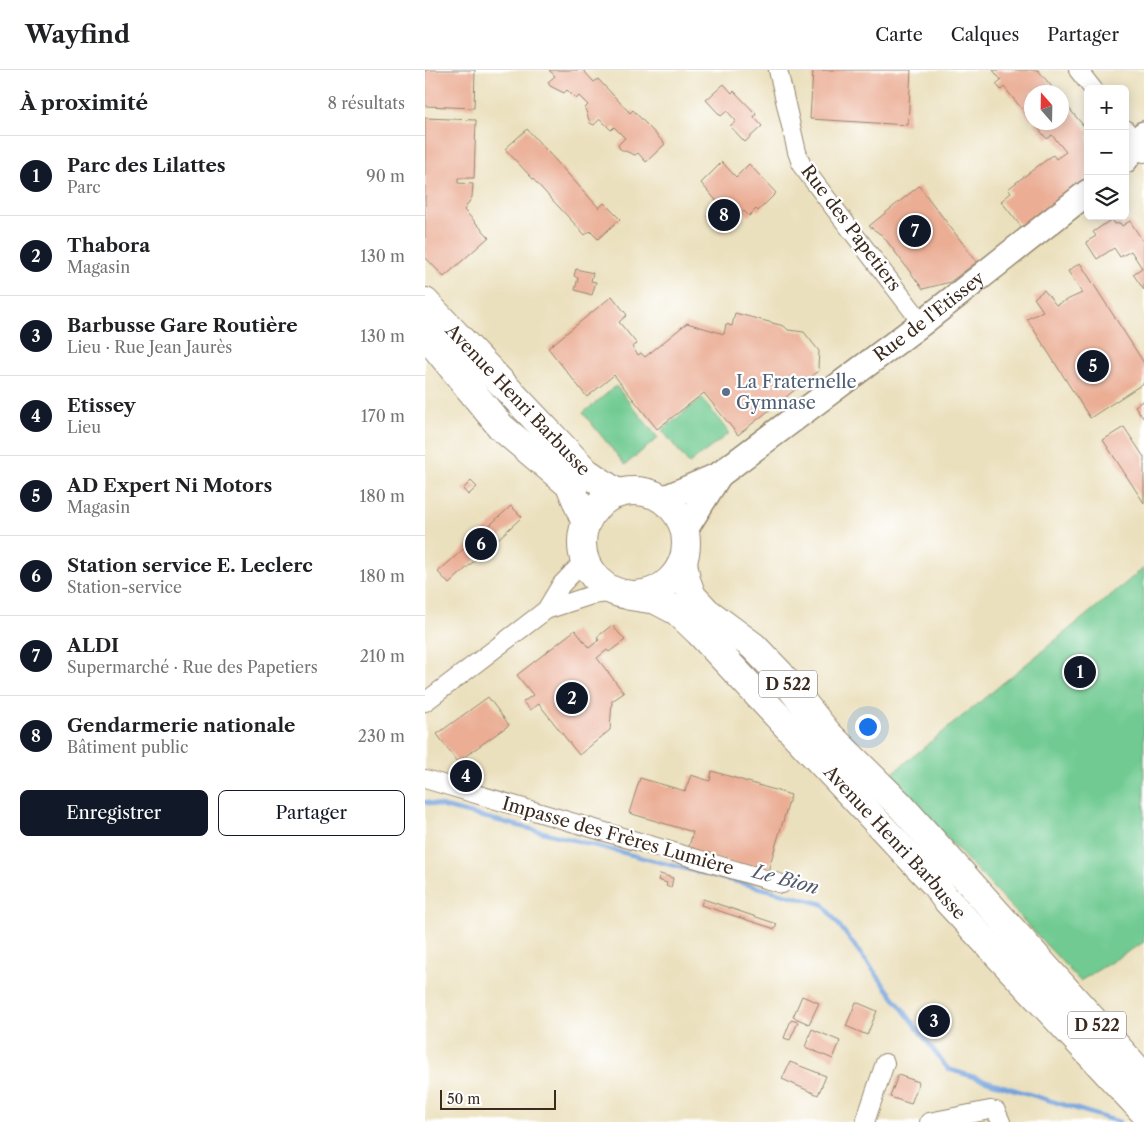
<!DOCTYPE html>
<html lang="fr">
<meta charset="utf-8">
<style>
body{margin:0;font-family:"Libre Caslon Text",serif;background:#f6f6f6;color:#202124}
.controls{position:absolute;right:15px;top:15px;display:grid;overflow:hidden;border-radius:8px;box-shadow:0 2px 12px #0003}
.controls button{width:45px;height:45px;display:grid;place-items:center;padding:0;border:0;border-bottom:1px solid #e0e0e0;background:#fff;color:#202124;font:25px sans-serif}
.compass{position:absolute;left:599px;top:15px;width:45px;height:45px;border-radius:50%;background:#fff;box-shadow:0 2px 12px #0003;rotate:340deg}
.scale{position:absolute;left:15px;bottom:12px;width:116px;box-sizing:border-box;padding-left:5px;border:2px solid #3b2a1e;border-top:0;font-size:14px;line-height:18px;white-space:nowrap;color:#3b2a1e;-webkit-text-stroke:4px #fff;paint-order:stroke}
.you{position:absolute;left:442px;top:656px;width:18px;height:18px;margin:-12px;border:4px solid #fff;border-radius:50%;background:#1a73e8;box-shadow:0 0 0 8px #1a73e833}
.badge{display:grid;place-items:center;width:32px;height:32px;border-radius:50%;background:#111827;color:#fff;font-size:16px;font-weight:700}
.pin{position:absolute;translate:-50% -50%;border:2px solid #fff;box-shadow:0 1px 5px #0006}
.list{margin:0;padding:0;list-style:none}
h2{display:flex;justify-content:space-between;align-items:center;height:65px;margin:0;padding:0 20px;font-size:21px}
h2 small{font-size:16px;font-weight:400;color:#757577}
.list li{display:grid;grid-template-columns:32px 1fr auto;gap:15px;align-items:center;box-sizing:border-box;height:80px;padding:0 20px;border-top:1px solid #e0e0e0}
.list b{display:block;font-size:19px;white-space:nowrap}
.list p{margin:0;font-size:16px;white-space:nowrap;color:#757577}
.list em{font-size:16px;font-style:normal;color:#757577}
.actions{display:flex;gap:10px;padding:15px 20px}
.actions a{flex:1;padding:11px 0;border:1px solid #111827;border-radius:8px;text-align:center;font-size:18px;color:#111827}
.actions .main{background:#111827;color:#fff}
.icon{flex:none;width:28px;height:28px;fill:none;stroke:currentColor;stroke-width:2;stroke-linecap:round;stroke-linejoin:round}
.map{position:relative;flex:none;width:719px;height:1052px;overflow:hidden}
header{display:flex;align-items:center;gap:30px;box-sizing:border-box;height:70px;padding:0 25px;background:#fff;border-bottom:1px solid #e0e0e0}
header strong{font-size:24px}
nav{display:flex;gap:28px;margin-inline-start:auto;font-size:18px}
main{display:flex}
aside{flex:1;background:#fff}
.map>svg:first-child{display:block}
.green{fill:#70ca91;stroke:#567a58}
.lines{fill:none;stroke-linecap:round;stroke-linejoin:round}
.stream{stroke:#73a3dd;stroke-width:4.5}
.building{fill:#ebae95}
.street-casing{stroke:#93856e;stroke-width:20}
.secondary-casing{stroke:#93856e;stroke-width:28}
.primary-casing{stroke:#93856e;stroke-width:30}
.street{stroke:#fff;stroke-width:18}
.secondary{stroke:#fff;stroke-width:25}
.primary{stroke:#fff;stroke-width:28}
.service-dot{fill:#5c6f8a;stroke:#fff;stroke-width:2}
.labels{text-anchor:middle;stroke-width:4.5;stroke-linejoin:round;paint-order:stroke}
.shield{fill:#fff;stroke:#766a62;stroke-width:1}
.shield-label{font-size:16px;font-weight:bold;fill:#3b2a1e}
.street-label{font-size:18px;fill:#3b2a1e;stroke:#fff}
.service-label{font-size:18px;fill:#4e5e75;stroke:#fff;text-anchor:start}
.water-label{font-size:19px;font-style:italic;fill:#515a6a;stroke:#fff}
</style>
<header>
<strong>Wayfind</strong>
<nav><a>Carte</a><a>Calques</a><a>Partager</a></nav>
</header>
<main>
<aside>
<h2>À proximité<small>8 résultats</small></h2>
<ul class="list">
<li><span class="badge">1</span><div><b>Parc des Lilattes</b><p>Parc</p></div><em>90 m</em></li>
<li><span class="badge">2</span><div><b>Thabora</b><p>Magasin</p></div><em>130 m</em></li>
<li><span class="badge">3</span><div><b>Barbusse Gare Routière</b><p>Lieu · Rue Jean Jaurès</p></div><em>130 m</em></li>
<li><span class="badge">4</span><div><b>Etissey</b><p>Lieu</p></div><em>170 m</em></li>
<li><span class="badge">5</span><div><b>AD Expert Ni Motors</b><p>Magasin</p></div><em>180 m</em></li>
<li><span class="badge">6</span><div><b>Station service E. Leclerc</b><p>Station-service</p></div><em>180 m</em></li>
<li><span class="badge">7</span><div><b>ALDI</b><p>Supermarché · Rue des Papetiers</p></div><em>210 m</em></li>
<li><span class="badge">8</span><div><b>Gendarmerie nationale</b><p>Bâtiment public</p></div><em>230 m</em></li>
</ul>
<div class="actions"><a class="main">Enregistrer</a><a>Partager</a></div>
</aside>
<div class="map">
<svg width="719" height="1052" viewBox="0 0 719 1052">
<rect width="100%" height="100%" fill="#fff"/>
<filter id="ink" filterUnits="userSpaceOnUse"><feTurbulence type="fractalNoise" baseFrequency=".02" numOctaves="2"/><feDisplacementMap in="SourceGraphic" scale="10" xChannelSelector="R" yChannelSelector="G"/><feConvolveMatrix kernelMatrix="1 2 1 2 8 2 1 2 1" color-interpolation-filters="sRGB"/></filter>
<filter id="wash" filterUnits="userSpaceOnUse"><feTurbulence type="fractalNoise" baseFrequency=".0096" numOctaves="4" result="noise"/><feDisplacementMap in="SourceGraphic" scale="20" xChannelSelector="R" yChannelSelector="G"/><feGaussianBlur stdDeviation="1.12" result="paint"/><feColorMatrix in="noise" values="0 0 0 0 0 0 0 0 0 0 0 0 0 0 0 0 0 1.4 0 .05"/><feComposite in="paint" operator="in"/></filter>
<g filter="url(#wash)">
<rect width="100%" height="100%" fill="#ebe0bd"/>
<!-- green -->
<path class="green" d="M 191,316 L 233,368 L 200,395 L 158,343 Z
M 277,328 L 304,363 L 264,394 L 237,360 Z
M 719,498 L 719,872 L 655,911 L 464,706 Z"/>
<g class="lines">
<!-- stream -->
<path class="stream" d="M 0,732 L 398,834 L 523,999 L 694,1052"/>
</g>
<g id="blocks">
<!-- building -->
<path class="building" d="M 0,0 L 50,0 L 49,38 L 0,36 Z
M 124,0 L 158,0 L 169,12 L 173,9 L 205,43 L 208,40 L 240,74 L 221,92 L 213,83 L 210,85 L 195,79 L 193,75 L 200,68 L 189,57 L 186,60 L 175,49 L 169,55 L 165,53 L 160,38 L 163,35 L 154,26 L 151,29 L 142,20 L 139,23 L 125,16 L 123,12 L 130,6 Z
M 388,0 L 486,0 L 483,55 L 385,49 Z
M 568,0 L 613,0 L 631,22 L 606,22 L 606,50 L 579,17 L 576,20 L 571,14 L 576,10 Z
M 299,14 L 307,23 L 309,21 L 331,44 L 329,47 L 337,56 L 320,72 L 305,56 L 311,51 L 302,41 L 296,46 L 281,30 Z
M 636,29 L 663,61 L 663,107 L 597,158 L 576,131 L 586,123 L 583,119 L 597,108 L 628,85 L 631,89 L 641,82 L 627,65 L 622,69 L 608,52 L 636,52 Z
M 0,48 L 51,50 L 49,108 L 33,108 L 33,113 L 48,114 L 47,127 L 39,140 L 64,167 L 19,207 L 0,187 Z
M 102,59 L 174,138 L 179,133 L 195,149 L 173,169 L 165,161 L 160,165 L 80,79 Z
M 297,92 L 311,107 L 324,94 L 351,123 L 333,141 L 331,139 L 324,146 L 319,141 L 296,162 L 282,146 L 295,135 L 276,113 Z
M 494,116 L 552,192 L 525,212 L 498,219 L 458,166 L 444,156 Z
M 687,149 L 690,154 L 695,153 L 697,156 L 705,151 L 719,173 L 719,220 L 708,204 L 717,198 L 706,181 L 695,187 L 689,178 L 672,189 L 661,172 L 671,166 L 668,162 Z
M 655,193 L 719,293 L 719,313 L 665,348 L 602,249 L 618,241 L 609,228 L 619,220 L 631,235 L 657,223 L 643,201 Z
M 151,199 L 168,203 L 166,211 L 171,212 L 167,225 L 150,220 L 153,208 L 149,206 Z
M 187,226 L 202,245 L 194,252 L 212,274 L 207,277 L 213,285 L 216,283 L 220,287 L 262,253 L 299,264 L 301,254 L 307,256 L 310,243 L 359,256 L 363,260 L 379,262 L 394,281 L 393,297 L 395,300 L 313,365 L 279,323 L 232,359 L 189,305 L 162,327 L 123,278 Z
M 719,330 L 719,349 L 710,336 Z
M 699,357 L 719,387 L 719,433 L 678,370 Z
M 46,411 L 52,417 L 43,425 L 38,419 Z
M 86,436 L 97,447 L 24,514 L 13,502 Z
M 187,555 L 200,570 L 184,582 L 182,580 L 172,588 L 199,623 L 187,631 L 185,660 L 154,685 L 114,634 L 105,640 L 98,632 L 108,625 L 92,605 L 150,560 L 164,578 L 174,570 L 172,567 Z
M 63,627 L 84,655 L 32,692 L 12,664 Z
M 287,701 L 366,725 L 342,804 L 263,780 L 268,762 L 204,743 L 215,708 L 260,721 L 266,705 L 285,711 Z
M 235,804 L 248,808 L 246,818 L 241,816 L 242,813 L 233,810 Z
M 278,829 L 352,854 L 350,859 L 276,835 Z
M 377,926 L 394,933 L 384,954 L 368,947 Z
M 431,932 L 452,941 L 442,965 L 421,956 Z
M 366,950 L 373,952 L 365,970 L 359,968 Z
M 387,959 L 415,971 L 408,989 L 380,977 Z
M 365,992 L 401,1006 L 393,1025 L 357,1009 Z
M 473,1005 L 494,1012 L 486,1034 L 465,1027 Z"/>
</g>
</g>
<g filter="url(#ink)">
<use href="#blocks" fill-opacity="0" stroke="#93856e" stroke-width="1"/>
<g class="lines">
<!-- street casing -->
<g class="street-casing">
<path id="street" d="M 353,0 L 372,82 L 377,96 L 497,253
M 653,0 L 668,19
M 700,59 L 719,83
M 121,540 L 136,515 L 159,491
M 0,632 L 121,540 L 167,525 L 191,522
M 0,709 L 357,814
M 440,1052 L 460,993
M 504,1052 L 565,1040 L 571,1041 L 576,1052"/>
</g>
<!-- secondary casing -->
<g class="secondary-casing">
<g id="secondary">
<path d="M 700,90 L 719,64"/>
<path id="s1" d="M 238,429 L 294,405 L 497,253 L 663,122"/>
<path d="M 259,461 L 294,405"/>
</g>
</g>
<!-- primary casing -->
<g class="primary-casing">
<g id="primary">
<path id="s2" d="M 0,232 L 161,402 L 192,423"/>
<path d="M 0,264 L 76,357 L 145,415 L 160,451"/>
<circle cx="209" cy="473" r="52"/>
<path d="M 258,492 L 261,510 L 267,526 L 282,542 L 328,576 L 355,604 L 403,664 L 475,735 L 719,1007"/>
<path id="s3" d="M 205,526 L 231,530 L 252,541 L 274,562 L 510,814 L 520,828 L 719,1042"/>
</g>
</g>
<!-- street -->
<use href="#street" class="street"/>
<!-- secondary -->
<use href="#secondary" class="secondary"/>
<!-- primary -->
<use href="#primary" class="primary"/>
</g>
</g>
<!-- markers -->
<circle class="service-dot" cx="301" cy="322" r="5"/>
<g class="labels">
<!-- shield labels -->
<g class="shield">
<rect x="334" y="600.5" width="58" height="27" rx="4"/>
<rect x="643" y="941.5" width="58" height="27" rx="4"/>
</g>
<g class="shield-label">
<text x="363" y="620">D 522</text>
<text x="672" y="961">D 522</text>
</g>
<!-- street labels -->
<g class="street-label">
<text transform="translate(426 158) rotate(53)" y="6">Rue des Papetiers</text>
<text dy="6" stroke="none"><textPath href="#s1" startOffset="324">Rue de l'Etissey</textPath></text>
<text dy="6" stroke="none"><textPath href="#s2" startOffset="135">Avenue Henri Barbusse</textPath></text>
<text transform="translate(193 766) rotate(16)" y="6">Impasse des Frères Lumière</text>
<text dy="6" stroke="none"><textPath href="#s3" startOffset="368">Avenue Henri Barbusse</textPath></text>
</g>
<!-- service labels -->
<g class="service-label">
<text x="311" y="318">La Fraternelle<tspan x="311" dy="21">Gymnase</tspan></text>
</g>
<!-- water labels -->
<g class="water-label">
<text transform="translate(361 809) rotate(15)" y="7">Le Bion</text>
</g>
</g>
</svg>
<div class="controls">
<button>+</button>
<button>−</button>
<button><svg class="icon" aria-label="layers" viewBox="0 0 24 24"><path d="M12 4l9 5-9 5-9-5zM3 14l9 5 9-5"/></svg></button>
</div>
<svg class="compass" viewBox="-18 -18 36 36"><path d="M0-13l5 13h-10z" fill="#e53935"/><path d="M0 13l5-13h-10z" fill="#757577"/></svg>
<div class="scale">50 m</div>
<div class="you"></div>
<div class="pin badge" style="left:655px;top:602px">1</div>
<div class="pin badge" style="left:147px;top:628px">2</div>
<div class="pin badge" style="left:509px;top:951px">3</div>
<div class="pin badge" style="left:41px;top:706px">4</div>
<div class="pin badge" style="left:668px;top:296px">5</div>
<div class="pin badge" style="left:56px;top:474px">6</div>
<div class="pin badge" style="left:490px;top:161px">7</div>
<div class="pin badge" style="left:299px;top:145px">8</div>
</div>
</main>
